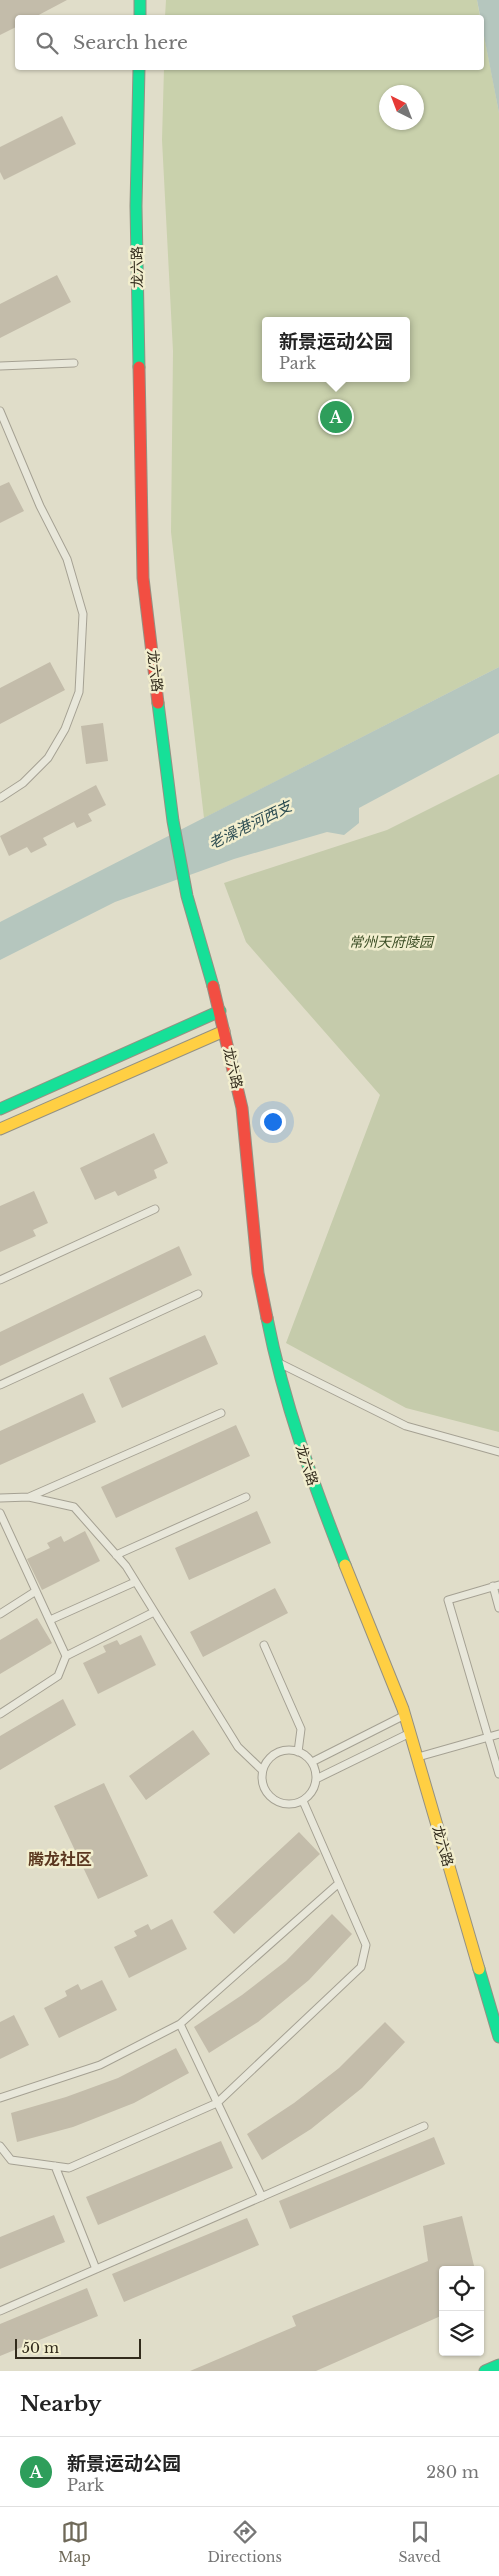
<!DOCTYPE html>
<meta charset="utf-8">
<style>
body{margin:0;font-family:"Libre Baskerville","Noto Sans SC",serif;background:#f2f2f2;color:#222}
.controls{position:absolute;right:15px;bottom:15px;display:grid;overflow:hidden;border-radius:5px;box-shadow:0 1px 4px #0004}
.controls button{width:45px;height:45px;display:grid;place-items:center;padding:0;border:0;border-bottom:1px solid #e0e0e0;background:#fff;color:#222;font:25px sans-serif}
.compass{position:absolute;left:379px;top:85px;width:45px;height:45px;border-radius:50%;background:#fff;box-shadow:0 1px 4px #0004;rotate:318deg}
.scale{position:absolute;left:15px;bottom:12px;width:126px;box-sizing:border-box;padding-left:5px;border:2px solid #322b1c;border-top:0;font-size:14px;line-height:18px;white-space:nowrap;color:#322b1c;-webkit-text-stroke:4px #f2eece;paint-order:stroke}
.you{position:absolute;left:272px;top:1121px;width:18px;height:18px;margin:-12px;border:4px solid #fff;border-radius:50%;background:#1a73e8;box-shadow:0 0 0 8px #1a73e833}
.badge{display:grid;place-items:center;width:32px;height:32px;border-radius:50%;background:#6f6959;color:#fff;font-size:16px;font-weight:700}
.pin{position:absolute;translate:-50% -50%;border:2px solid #fff;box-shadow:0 1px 5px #0006}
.popup{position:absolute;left:262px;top:317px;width:148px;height:65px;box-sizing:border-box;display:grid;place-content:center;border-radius:5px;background:#fff;filter:drop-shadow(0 1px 4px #0005);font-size:16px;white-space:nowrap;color:#767676}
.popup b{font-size:19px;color:#222}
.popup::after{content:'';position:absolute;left:50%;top:100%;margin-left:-10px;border:10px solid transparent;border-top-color:#fff}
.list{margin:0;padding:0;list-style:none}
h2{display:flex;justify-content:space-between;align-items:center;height:65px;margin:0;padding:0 20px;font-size:21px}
h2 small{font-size:16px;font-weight:400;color:#767676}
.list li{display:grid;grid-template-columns:32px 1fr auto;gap:15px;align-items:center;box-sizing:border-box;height:70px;padding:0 20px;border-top:1px solid #e0e0e0}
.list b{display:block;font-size:19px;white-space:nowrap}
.list p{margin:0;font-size:16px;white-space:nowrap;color:#767676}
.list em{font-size:16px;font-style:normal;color:#767676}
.icon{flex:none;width:28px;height:28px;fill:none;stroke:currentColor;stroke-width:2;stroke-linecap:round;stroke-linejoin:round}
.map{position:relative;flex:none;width:499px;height:2371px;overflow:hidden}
.search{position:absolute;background:#fff;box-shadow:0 1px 4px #0004;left:15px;right:15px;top:15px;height:55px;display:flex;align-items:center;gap:12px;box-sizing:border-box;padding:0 18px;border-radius:5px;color:#767676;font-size:19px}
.sheet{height:135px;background:#fff}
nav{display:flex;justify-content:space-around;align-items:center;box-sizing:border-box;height:70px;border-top:1px solid #e0e0e0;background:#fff;font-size:14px;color:#767676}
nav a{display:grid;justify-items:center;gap:2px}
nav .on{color:#6f6959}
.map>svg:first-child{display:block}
.green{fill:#c9d1ac;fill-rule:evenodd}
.cemetery{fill:#c5cbab}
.water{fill:#b5c6be}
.building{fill:#c3bcaa}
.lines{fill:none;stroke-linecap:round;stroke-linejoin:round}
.lane-casing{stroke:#a5a193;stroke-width:9}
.fast-casing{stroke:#949183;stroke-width:13}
.slow-casing{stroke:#949183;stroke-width:13}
.jam-casing{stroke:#949183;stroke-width:13}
.lane{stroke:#e8e7da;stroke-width:7}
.fast{stroke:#16e098;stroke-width:11}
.slow{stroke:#ffcf43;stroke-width:11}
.jam{stroke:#f24e42;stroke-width:11}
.labels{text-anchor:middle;stroke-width:5;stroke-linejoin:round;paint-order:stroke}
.street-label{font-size:14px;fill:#322b1c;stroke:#f2eece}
.park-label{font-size:14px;font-style:italic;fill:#3b4d24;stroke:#f2eece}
.water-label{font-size:15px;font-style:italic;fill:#2c4c51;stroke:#f2eece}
.quarter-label{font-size:16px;font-weight:bold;fill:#5b371f;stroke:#f2eece}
</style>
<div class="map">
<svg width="499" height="2371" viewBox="0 0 499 2371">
<rect width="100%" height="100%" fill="#e0ddc9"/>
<!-- green -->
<path class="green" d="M 166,0 L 477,0 L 480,17 L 165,17 Z
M 482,24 L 499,113 L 499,667 L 204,818 L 171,532 L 173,351 L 162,140 L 164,68 L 482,68 ZM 386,92 L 416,92 L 416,122 L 386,122 ZM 266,321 L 406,321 L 406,378 L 266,378 Z"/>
<!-- cemetery -->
<path class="cemetery" d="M 499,774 L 499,1432 L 406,1408 L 286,1343 L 380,1095 L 246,942 L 224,883 L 387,830 Z"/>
<!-- water -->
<path class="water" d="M 477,0 L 499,0 L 499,113 Z
M 499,667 L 499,733 L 359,808 L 359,823 L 344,835 L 327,832 L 234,859 L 115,902 L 0,960 L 0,922 Z"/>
<!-- building -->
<path class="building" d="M 0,0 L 67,0 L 33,18 L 18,18 L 18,26 L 0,35 Z
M 62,116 L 76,144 L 4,180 L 0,172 L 0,147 Z
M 57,275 L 71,302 L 0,338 L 0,304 Z
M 9,482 L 24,511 L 0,523 L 0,486 Z
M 50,662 L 65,690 L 0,724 L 0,688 Z
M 103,723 L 108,761 L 86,764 L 81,726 Z
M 96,785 L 106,805 L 88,814 L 92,821 L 77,828 L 74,822 L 43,838 L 47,845 L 31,853 L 27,847 L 9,856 L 0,836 Z
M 154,1133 L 168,1163 L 154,1170 L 157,1178 L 118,1196 L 115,1191 L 95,1200 L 80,1168 Z
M 34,1191 L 48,1223 L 33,1230 L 36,1236 L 0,1252 L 0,1206 Z
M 179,1246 L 192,1275 L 0,1366 L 0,1332 Z
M 205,1335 L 218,1364 L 122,1408 L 109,1378 Z
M 83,1393 L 96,1422 L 0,1465 L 0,1431 Z
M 236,1425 L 250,1456 L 116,1518 L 101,1487 Z
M 257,1511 L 271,1543 L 189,1580 L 175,1548 Z
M 85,1531 L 100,1561 L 42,1590 L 27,1559 L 50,1548 L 47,1543 L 61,1536 L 64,1542 Z
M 275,1588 L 288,1613 L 203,1657 L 190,1632 Z
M 37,1618 L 52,1643 L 0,1674 L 0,1640 Z
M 141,1635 L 156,1665 L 98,1694 L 83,1663 L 106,1652 L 103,1646 L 117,1640 L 120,1645 Z
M 63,1699 L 76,1725 L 0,1770 L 0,1736 Z
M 193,1730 L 210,1754 L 146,1800 L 129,1776 Z
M 104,1783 L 148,1876 L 98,1899 L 54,1806 Z
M 299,1832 L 320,1854 L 234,1934 L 213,1912 Z
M 332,1914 L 352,1934 L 309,1980 L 258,2022 L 209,2053 L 194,2027 L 242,1995 L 286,1961 Z
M 172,1919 L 187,1949 L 129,1978 L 114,1947 L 137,1936 L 134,1931 L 148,1924 L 151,1930 Z
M 102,1980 L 117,2010 L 59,2038 L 44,2008 L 67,1996 L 65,1991 L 78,1984 L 81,1990 Z
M 14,2015 L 29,2045 L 0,2059 L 0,2022 Z
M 385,2022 L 405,2042 L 362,2088 L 311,2129 L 262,2160 L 247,2134 L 294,2103 L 339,2068 Z
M 176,2048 L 189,2073 L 134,2103 L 73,2127 L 17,2142 L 11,2113 L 66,2097 L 118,2078 Z
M 434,2137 L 445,2164 L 290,2229 L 279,2201 Z
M 221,2141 L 233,2168 L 98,2225 L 86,2197 Z
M 54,2215 L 65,2242 L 0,2269 L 0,2237 Z
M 462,2216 L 475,2270 L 443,2270 L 443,2315 L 316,2371 L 190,2371 L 296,2326 L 292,2316 L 428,2261 L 423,2226 Z
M 247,2218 L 259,2245 L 124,2302 L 112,2274 Z
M 87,2288 L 98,2316 L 0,2356 L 0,2324 Z"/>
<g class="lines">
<!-- lane casing -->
<g class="lane-casing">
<path id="lane" d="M 0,366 L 74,363
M 0,411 L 40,506 L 67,559 L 83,614 L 79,692 L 65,729 L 48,758 L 23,783 L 0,798
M 0,1280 L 155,1209
M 279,1363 L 406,1426 L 499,1452
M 0,1385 L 198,1294
M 29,1497 L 221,1413
M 0,1498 L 29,1497 L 74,1507 L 126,1566 L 238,1747 L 262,1770
M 0,1513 L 66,1656 L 58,1676 L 0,1714
M 116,1555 L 246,1497
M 499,1585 L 448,1600 L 499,1774
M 493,1586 L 499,1608
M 0,1614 L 36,1591
M 50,1620 L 135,1582
M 264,1645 L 301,1729 L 298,1752
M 66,1656 L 154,1612
M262 1777a27 27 0 1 1 54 0a27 27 0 1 1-54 0Z
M 418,1757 L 499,1734
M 312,1762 L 405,1715
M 316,1779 L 408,1734
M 180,2024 L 262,2197
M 0,2098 L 100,2065 L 180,2024 L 339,1883
M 0,2146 L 11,2160 L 69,2168 L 217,2103 L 361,1967 L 366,1945 L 303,1801
M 55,2166 L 96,2269
M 0,2311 L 424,2126"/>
</g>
<!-- fast casing -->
<g class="fast-casing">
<path id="fast" d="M 140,0 L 140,18
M 139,68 L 136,206 L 139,367
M 158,703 L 173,821 L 187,896 L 213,986
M 0,1109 L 220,1011
M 267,1318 C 284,1404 313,1483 345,1565
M 479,1969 L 499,2037
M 485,2371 L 499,2365"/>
</g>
<!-- slow casing -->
<g class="slow-casing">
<path id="slow" d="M 0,1129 L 224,1031
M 345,1565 L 403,1709 L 479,1969"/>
</g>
<!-- jam casing -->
<g class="jam-casing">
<path id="jam" d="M 139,367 L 143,578 L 158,703
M 213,986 L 242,1108 L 258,1273 L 267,1318"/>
</g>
<!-- lane -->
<use href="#lane" class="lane"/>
<!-- fast -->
<use href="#fast" class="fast"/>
<!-- slow -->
<use href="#slow" class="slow"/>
<!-- jam -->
<use href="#jam" class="jam"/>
</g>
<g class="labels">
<!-- street labels -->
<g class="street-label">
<text transform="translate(137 267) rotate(-91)" y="5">龙六路</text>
<text transform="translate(155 671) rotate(83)" y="5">龙六路</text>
<text transform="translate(233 1068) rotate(77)" y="5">龙六路</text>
<text transform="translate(307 1465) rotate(72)" y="5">龙六路</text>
<text transform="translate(443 1846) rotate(74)" y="5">龙六路</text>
</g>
<!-- park labels -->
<g class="park-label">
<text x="391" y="947">常州天府陵园</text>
</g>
<!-- water labels -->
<g class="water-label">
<text transform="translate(250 825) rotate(-26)" y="5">老澡港河西支</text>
</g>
<!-- quarter labels -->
<g class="quarter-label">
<text x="60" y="1865">腾龙社区</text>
</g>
</g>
</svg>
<div class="controls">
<button><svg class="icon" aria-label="locate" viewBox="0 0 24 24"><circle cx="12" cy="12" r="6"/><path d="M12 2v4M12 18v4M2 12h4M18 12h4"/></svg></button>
<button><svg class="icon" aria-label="layers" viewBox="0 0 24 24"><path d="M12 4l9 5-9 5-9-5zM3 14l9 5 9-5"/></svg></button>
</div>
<svg class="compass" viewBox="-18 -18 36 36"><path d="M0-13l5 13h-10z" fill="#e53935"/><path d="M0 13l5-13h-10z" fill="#767676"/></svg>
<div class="scale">50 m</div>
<div class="you"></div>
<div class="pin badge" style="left:336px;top:417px;background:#2e9e5b">A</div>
<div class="popup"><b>新景运动公园</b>Park</div>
<div class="search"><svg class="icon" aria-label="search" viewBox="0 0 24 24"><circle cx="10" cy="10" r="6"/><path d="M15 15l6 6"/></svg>Search here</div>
</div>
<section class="sheet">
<h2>Nearby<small></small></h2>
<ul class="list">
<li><span class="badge" style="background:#2e9e5b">A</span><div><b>新景运动公园</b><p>Park</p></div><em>280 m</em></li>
</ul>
</section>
<nav>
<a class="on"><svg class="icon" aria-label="map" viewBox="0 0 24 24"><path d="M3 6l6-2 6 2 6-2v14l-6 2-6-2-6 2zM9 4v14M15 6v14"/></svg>Map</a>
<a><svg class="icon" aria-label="directions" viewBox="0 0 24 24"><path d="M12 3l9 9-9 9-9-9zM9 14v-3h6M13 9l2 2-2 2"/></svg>Directions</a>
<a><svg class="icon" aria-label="saved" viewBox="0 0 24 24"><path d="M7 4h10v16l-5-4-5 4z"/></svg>Saved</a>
</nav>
